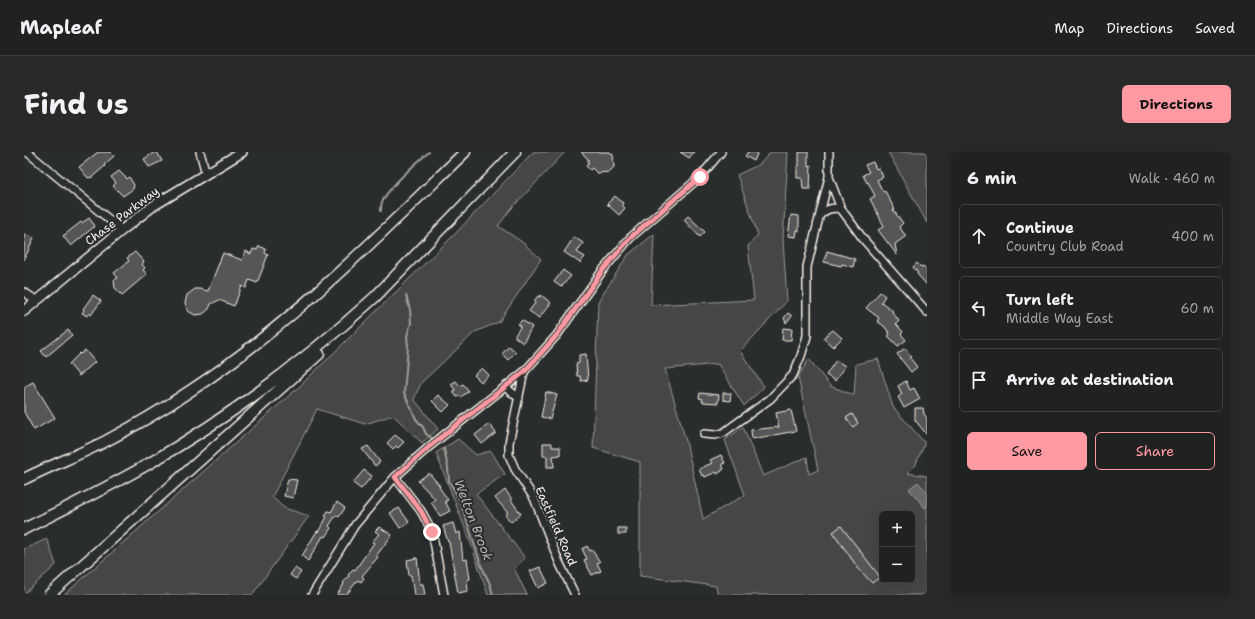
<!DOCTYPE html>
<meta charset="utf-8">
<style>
body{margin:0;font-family:"Shantell Sans",sans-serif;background:#282a2a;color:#f1f3f6}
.controls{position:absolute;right:12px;bottom:12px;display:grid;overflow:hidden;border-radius:6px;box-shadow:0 4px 16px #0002}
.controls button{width:36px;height:36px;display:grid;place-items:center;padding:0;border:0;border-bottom:1px solid #3d3f40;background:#202222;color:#f1f3f6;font:20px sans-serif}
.stop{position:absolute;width:12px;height:12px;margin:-9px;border:3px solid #ff9aa2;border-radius:50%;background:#fff}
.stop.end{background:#ff9aa2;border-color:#fff;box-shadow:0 1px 4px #0008}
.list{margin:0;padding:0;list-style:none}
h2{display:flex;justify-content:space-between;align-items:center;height:52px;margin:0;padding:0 16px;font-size:17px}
h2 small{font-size:13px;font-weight:400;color:#a2a4a5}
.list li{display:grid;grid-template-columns:26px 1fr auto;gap:12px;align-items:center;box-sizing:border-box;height:64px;margin:0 8px 8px;padding:0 8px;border:1px solid #3d3f40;border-radius:6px}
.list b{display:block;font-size:15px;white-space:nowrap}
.list p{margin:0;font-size:13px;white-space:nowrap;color:#a2a4a5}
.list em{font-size:13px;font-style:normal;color:#a2a4a5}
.actions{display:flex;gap:8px;padding:12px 16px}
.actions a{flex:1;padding:9px 0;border:1px solid #ff9aa2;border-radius:6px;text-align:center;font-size:14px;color:#ff9aa2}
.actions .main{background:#ff9aa2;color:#111}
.icon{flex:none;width:22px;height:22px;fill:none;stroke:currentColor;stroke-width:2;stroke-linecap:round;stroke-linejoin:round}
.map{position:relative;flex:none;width:903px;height:443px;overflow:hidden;border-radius:6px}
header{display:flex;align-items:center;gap:24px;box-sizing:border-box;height:56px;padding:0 20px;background:#202222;border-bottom:1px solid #3d3f40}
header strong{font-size:19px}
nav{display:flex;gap:22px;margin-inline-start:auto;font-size:14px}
.intro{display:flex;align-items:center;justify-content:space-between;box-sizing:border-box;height:96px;padding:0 24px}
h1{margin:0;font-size:28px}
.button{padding:10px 18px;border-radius:6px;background:#ff9aa2;color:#111;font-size:14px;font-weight:700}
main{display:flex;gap:24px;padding:0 24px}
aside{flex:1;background:#202222;border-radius:6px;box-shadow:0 4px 16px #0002}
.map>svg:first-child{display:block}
.green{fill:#444645;stroke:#9c9c96;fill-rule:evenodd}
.water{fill:#676866;stroke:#9f9f9a}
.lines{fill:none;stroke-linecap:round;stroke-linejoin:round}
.stream{stroke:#9f9f9a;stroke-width:2}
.building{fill:#555756;stroke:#f4f1e8}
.minor-casing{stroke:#f4f1e8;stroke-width:10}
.major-casing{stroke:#f4f1e8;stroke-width:12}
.highway-casing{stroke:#f4f1e8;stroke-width:13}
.minor{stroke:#2a2d2e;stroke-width:7}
.major{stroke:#2a2d2e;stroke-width:9}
.highway{stroke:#2a2d2e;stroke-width:10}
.route{stroke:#ff9aa2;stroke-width:5}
.labels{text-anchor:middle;stroke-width:4;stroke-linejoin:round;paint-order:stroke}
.street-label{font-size:12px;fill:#f4f1e8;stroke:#2a2d2e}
.water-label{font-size:13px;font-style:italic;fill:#b5b3ae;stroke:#2a2d2e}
</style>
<header>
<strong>Mapleaf</strong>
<nav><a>Map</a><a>Directions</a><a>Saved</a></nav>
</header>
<div class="intro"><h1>Find us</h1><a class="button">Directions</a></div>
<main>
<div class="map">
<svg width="903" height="443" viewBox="0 0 903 443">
<rect width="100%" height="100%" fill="#2a2d2e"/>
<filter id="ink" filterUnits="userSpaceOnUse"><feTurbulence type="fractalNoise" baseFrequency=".025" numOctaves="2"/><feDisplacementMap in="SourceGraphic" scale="8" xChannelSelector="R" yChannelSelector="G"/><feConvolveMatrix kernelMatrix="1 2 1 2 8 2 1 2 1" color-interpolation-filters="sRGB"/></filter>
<g filter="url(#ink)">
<!-- green -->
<path class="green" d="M 509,0 L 541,0 L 487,57 L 474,74 L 498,90 L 517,107 L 475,170 L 451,180 L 397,231 L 390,247 L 414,277 L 398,291 L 369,263 L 341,272 L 293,257 L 248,345 L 260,356 L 285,364 L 228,443 L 40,443 L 276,234 L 431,82 Z
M 747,0 L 764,0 L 759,88 L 763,149 L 716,199 L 740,235 L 720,254 L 694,212 L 641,217 L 662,289 L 679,367 L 721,343 L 701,288 L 719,275 L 739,324 L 783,305 L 785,322 L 794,318 L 774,225 L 785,207 L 806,234 L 830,243 L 832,212 L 854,207 L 869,255 L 901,291 L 891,314 L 884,321 L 903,324 L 903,443 L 694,443 L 692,434 L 616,424 L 616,310 L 569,296 L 574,150 L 604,103 L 630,82 L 627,153 L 730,148 L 724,94 L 734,83 L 713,23 L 736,12 ZM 858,362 L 888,362 L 888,428 L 858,428 Z
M 864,0 L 903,0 L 903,71 Z
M 434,287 L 452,303 L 467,299 L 481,322 L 452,342 L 501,406 L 490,416 L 503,443 L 464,443 L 446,389 L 412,301 Z
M 23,387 L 32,413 L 0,442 L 0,397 Z"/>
<!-- water -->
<path class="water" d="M 894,330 L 903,340 L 903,354 L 901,356 L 885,337 Z"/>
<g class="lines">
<!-- stream -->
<path class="stream" d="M 357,59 C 357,56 357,53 358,50 C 365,35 392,11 405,0
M 382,143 L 386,158 L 387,171 L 383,184 L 384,195 L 380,241 L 392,267 L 399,275 L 402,282 L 409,287
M 420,297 L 424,316 L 425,329 L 436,348 L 457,413 L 466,432 L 469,443"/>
</g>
<!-- building -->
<path class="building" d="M 74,0 L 86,0 L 90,4 L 80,13 L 81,14 L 67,26 L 66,25 L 64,26 L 55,15 Z
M 131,0 L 133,0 L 138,9 L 125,15 L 120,7 Z
M 557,0 L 586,0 L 589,3 L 590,15 L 585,20 L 573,21 L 568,16 L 566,18 L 562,14 L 564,12 L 564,7 Z
M 656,0 L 670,0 L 665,6 Z
M 724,0 L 734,0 L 730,9 L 721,4 Z
M 775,0 L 784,0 L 784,14 L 787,13 L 786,37 L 779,37 L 778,26 L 773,26 L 773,14 L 775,14 Z
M 849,10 L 852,17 L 855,16 L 859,25 L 853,28 L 859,40 L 861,39 L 871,58 L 869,58 L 879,71 L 875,75 L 882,84 L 871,92 L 873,103 L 854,78 L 860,74 L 846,47 L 851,44 L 844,30 L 843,31 L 839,23 L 845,20 L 841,13 Z
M 95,19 L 103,27 L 105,25 L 110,33 L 109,37 L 99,44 L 89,34 L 92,31 L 87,25 Z
M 591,44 L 599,51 L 598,53 L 601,56 L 595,63 L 583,52 Z
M 767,63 L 775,64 L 775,79 L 773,78 L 772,85 L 764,84 Z
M 664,64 L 681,80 L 676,85 L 660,68 Z
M 65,66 L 71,74 L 47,94 L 39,84 L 57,70 L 58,71 Z
M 0,82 L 10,86 L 0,108 Z
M 550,85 L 559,91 L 553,100 L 561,105 L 556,111 L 540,100 Z
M 235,94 L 242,97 L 241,101 L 244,103 L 233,131 L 225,128 L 222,136 L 218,134 L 210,154 L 195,148 L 187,152 L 185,157 L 179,162 L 171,163 L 164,159 L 161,151 L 163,143 L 171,137 L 175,137 L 184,139 L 199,101 L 218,108 L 222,99 L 227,102 L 229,97 L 233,98 Z
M 803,99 L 831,107 L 829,115 L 818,112 L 817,114 L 800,110 Z
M 111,100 L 120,110 L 118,112 L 121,116 L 119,118 L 123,122 L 98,143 L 91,136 L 90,128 L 94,126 L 90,121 L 105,109 L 103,106 Z
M 893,111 L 897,115 L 899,114 L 903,118 L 903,133 L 893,122 L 894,121 L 889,115 Z
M 539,118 L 547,124 L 537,135 L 530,130 Z
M 856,140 L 861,144 L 857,150 L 869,159 L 868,160 L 875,169 L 872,172 L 879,180 L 877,182 L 882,188 L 874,194 L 864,184 L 866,182 L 860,174 L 853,169 L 855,166 L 842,156 Z
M 69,143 L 77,149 L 67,163 L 65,161 L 63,164 L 58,161 L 60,158 L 59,157 Z
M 517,143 L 527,151 L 515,166 L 505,159 L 512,150 L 510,149 L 514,144 L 516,145 Z
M 764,161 L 768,164 L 762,171 L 760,166 Z
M 498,168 L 508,175 L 499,191 L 491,185 L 491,183 L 497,174 L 494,172 Z
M 759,176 L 768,177 L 767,188 L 758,188 Z
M 44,178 L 48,183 L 22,205 L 17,199 Z
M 809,178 L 818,186 L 809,195 L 800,187 L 800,185 Z
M 485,194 L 492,200 L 484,208 L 478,202 Z
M 881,196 L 888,205 L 886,206 L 893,215 L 887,220 L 873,202 Z
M 61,198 L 71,210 L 55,224 L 45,212 L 56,201 L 57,202 Z
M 562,202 L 564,228 L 557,229 L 556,224 L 553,224 L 552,212 L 555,211 L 555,203 Z
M 812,208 L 821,214 L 811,229 L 802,223 Z
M 458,216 L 465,223 L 457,230 L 450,223 Z
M 432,229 L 436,234 L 439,232 L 445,239 L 437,245 L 437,244 L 433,245 L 429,240 L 431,238 L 427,232 Z
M 882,229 L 886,238 L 890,236 L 896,247 L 880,256 L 874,245 L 878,242 L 874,234 Z
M 9,230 L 31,266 L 10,278 L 0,260 L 0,235 Z
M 522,240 L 533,243 L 526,267 L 517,265 Z
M 676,241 L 695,243 L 694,251 L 678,250 L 679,247 L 675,246 Z
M 699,241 L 707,241 L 706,249 L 699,248 Z
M 414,243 L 426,253 L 419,260 L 408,249 Z
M 891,256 L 899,256 L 900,262 L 903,266 L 903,283 L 891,268 Z
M 767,258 L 772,279 L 728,287 L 727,278 L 755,275 L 752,261 Z
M 828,262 L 834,271 L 829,275 L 822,266 Z
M 465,272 L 472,281 L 458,292 L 451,283 Z
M 371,283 L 380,290 L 374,296 L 372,294 L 369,297 L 363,291 Z
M 519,291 L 528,291 L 528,295 L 536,295 L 536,303 L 529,304 L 530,315 L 523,315 L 523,304 L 519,304 Z
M 344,294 L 356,310 L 351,314 L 338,297 Z
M 697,303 L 701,311 L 698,312 L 700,317 L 698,318 L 698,319 L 693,322 L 692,320 L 681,325 L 680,323 L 678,324 L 675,317 L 688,311 L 686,308 Z
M 340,318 L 348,324 L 337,337 L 329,331 Z
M 405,321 L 416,334 L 415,335 L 424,348 L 421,349 L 426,359 L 416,364 L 407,350 L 411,347 L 394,329 Z
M 264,327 L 273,328 L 269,346 L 260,344 Z
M 481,338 L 488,347 L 487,348 L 497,362 L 487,370 L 481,363 L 484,361 L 471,346 Z
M 313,350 L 321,356 L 315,365 L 312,363 L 305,374 L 307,376 L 301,385 L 299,384 L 284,409 L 278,404 L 293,379 L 294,380 L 303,365 L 301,364 L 304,359 L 307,360 Z
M 375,356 L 385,370 L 376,376 L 366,361 Z
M 429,371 L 432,382 L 436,380 L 439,408 L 443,407 L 446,427 L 443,428 L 444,439 L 434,441 L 425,390 L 424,390 L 419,374 Z
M 817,374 L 856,425 L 848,431 L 834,416 L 809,380 Z
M 355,375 L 368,383 L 352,404 L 354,405 L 338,424 L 340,426 L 337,430 L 334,428 L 322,443 L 313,443 L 320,432 L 319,431 L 325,424 L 324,423 L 329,417 L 331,418 L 350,391 L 348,390 L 355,382 L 351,379 Z
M 594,376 L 602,376 L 602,382 L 594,382 Z
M 563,394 L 566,399 L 568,398 L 576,410 L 573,411 L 577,419 L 568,423 L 560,408 L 563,407 L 558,397 Z
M 393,406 L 396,432 L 399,432 L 401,443 L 390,443 L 387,423 L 385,424 L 383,408 Z
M 516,415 L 524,431 L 514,436 L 506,419 Z
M 271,416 L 277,420 L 272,427 L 266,423 Z"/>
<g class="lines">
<!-- minor casing -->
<g class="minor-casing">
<path id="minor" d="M 3,0 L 98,78
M 176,0 L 182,22
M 805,0 L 805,25 L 817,57
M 796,63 C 803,57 807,55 817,57 L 840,88 L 903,160
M 0,140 L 13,149
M 500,220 L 485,291 L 485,303 L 491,317 L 510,346 L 535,410 L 551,443
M 481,235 L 495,246
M 680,282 L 691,283 L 699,281 L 746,247 L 769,223 L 777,204 L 783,184 L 783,115 L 805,25
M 371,325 L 397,359 L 408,379 L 420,443
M 288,443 L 331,373 L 371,325 L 406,294 L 500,220 L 533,183 L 579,118 L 606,86 L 676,25 L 697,0"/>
</g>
<!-- major casing -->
<g class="major-casing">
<path id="major" d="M 0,159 L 98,78 L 129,54 L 218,0"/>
</g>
<!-- highway casing -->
<g class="highway-casing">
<path id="highway" d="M 0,327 C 26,314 54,303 80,290 C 109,275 138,258 166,239 C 268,172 353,85 441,0
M 0,377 C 42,356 85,335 126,311 C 207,264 282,208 351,145 L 491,0
M 25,443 L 295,202"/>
</g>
<!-- minor -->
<use href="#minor" class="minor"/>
<!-- major -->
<use href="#major" class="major"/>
<!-- highway -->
<use href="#highway" class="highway"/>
</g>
</g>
<g class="lines" filter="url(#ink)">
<!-- route -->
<path class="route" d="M 408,380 L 397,359 L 371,325 L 406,294 L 500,220 L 533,183 L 579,118 L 606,86 L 676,25"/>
</g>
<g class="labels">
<!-- street labels -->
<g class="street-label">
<text transform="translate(98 64) rotate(-37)" y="4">Chase Parkway</text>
<text transform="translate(532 374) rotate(66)" y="4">Eastfield Road</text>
</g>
<!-- water labels -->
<g class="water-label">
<text transform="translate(450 368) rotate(69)" y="5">Welton Brook</text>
</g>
</g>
</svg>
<div class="controls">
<button>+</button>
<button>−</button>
</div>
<div class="stop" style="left:676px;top:25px"></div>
<div class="stop end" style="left:408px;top:380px"></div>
</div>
<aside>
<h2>6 min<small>Walk · 460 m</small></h2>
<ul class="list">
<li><svg class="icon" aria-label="ahead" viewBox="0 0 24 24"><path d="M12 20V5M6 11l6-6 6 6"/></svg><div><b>Continue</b><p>Country Club Road</p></div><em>400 m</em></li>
<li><svg class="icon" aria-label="left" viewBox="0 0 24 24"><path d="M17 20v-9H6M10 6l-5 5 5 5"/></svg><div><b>Turn left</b><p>Middle Way East</p></div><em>60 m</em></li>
<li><svg class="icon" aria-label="arrive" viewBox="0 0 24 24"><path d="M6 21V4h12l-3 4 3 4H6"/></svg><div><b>Arrive at destination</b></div></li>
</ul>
<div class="actions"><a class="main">Save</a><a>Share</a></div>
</aside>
</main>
